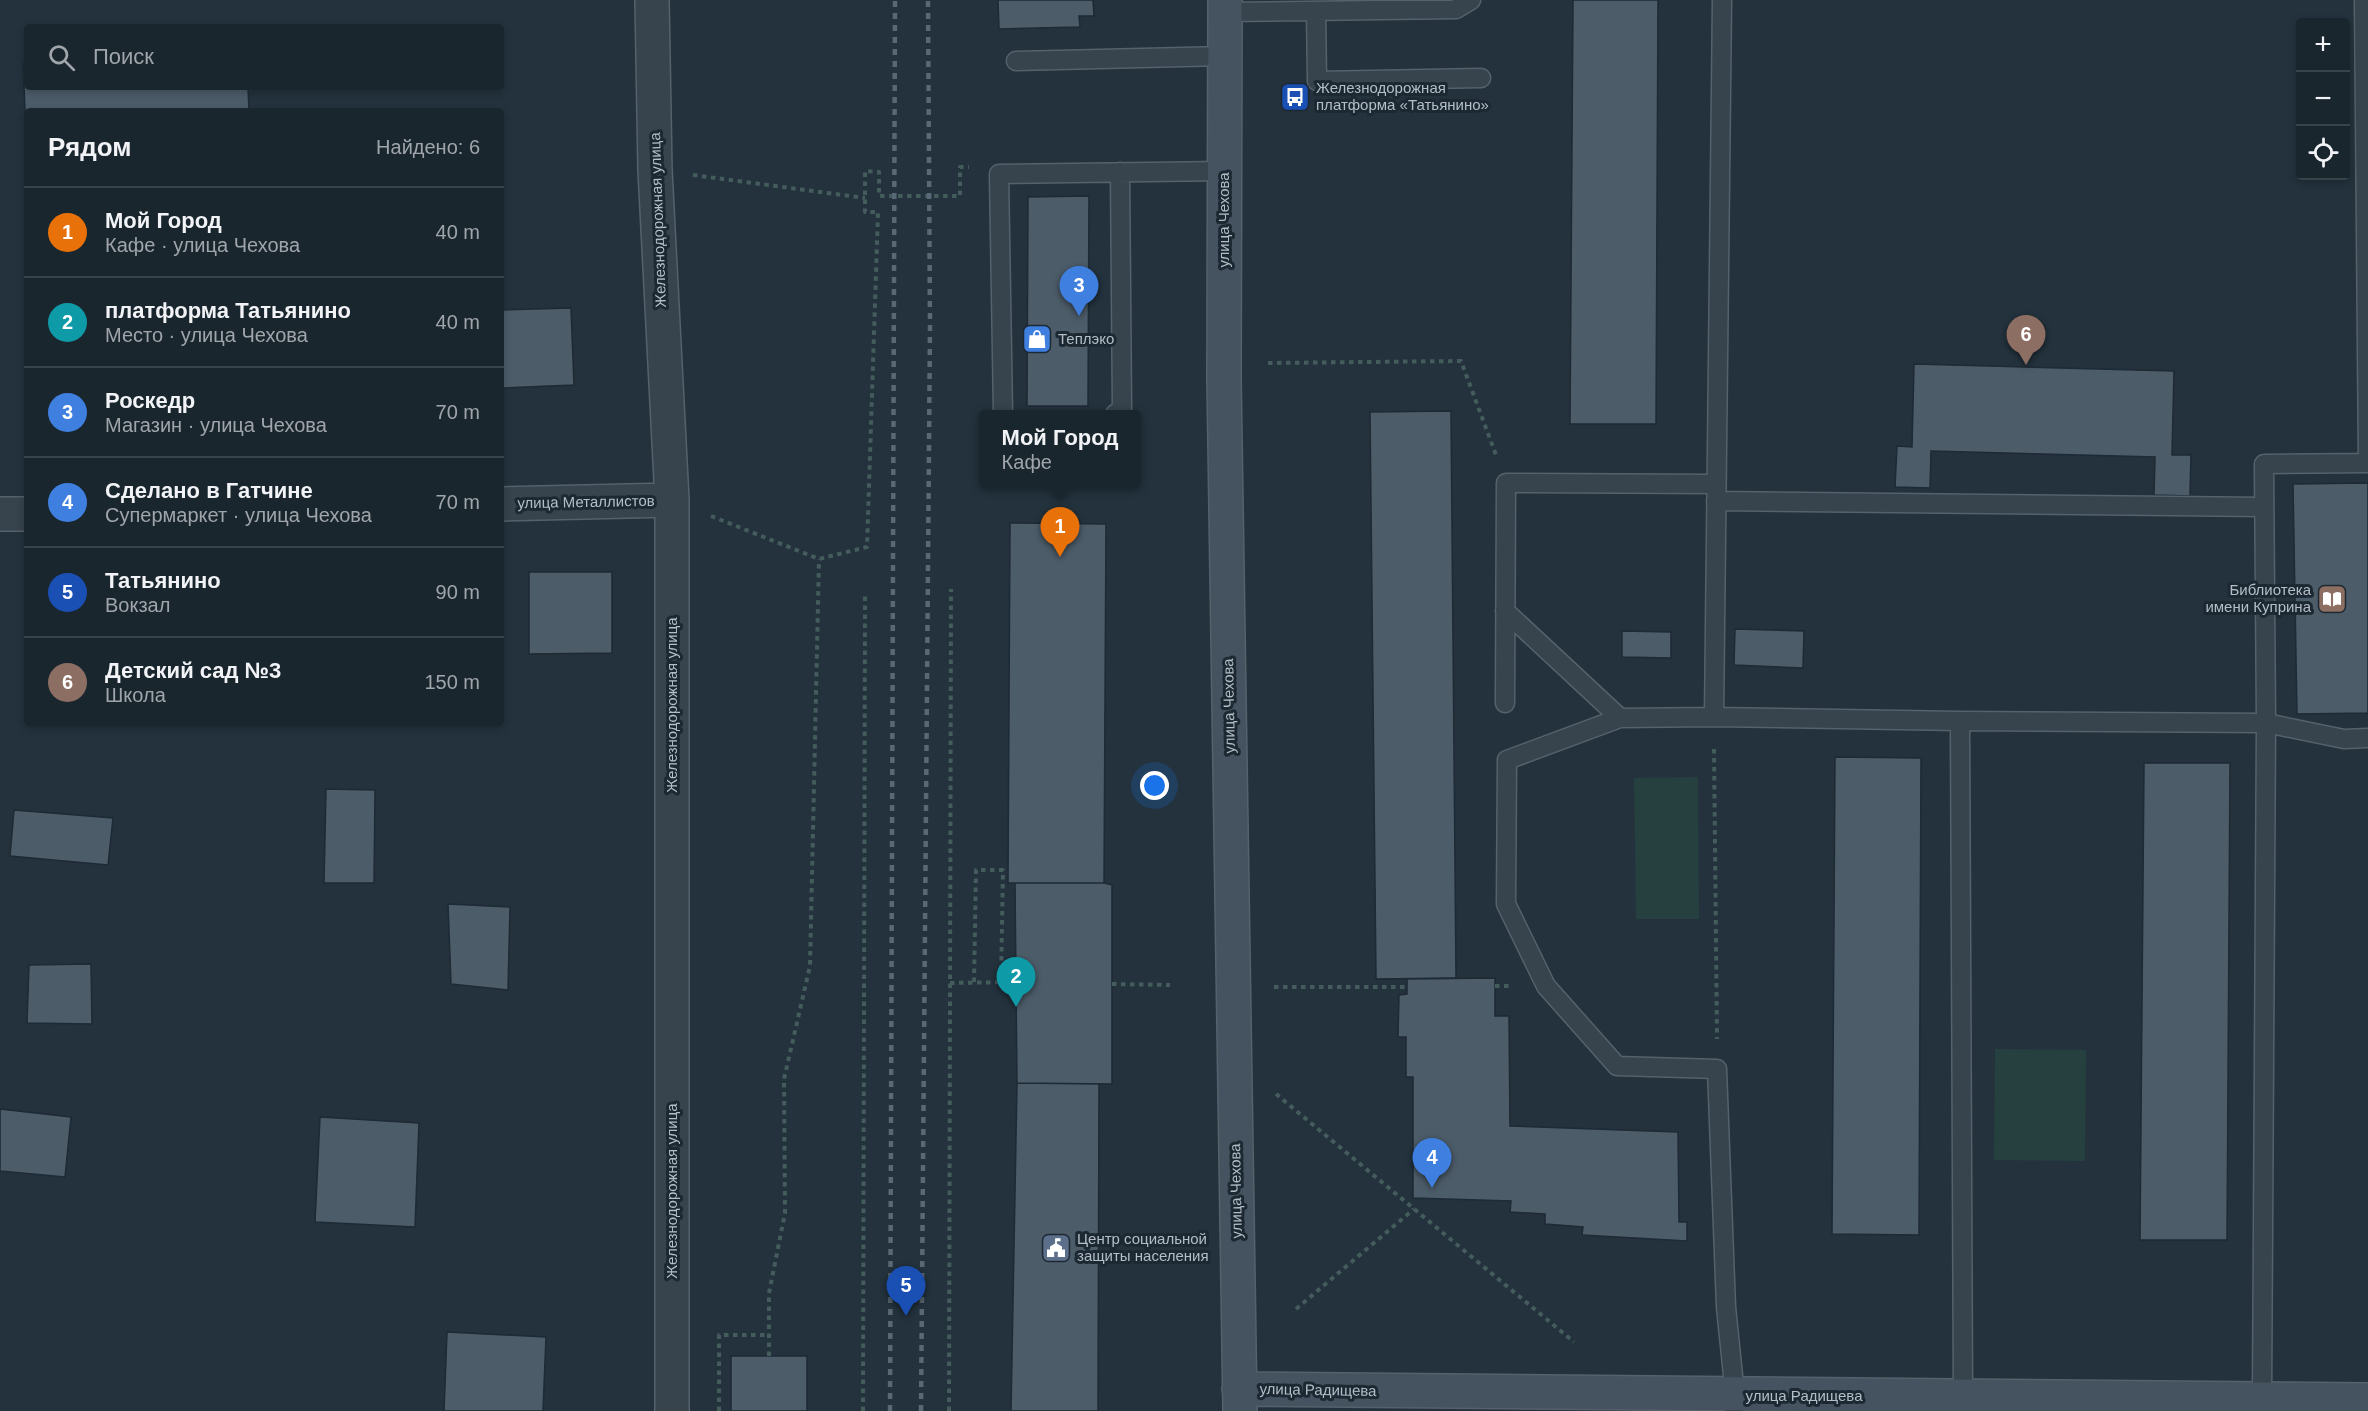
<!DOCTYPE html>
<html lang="ru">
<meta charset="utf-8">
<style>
body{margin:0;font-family:Arial,sans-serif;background:#232e36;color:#f1f3f6}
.controls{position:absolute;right:18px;top:18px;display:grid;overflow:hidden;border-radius:6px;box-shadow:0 3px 9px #0003}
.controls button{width:54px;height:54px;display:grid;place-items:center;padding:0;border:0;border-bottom:2px solid #38434a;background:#1a262e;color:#f1f3f6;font:30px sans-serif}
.you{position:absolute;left:1155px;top:786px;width:21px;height:21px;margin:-15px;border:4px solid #fff;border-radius:50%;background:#1a73e8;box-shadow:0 0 0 9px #1a73e833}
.badge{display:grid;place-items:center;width:39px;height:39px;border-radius:50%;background:#8c9099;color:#fff;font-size:20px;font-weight:700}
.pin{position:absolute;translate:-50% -50px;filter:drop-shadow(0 2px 3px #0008)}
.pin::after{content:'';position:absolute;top:32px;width:21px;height:18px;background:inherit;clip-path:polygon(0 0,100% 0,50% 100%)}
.popup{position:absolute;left:979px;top:410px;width:162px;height:78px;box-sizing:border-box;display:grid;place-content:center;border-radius:6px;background:#1a262e;filter:drop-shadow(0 2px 4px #0005);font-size:20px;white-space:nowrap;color:#9fa5aa}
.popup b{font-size:22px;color:#f1f3f6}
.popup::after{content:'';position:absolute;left:50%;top:100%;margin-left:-12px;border:12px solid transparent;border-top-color:#1a262e}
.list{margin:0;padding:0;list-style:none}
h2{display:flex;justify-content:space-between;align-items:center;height:78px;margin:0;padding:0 24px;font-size:26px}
h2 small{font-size:20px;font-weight:400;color:#9fa5aa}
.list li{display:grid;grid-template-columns:39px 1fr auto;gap:18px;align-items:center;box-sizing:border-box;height:90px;padding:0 24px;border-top:2px solid #38434a}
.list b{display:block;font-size:22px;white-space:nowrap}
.list p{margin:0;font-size:20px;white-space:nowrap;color:#9fa5aa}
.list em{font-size:20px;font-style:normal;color:#9fa5aa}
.icon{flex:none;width:33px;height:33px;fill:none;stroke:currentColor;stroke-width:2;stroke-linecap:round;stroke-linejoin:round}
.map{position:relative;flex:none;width:2368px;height:1411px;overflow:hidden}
.search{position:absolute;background:#1a262e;box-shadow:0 3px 9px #0003;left:24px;top:24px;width:480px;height:66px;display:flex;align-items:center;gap:15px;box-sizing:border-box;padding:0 21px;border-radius:6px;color:#9fa5aa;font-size:22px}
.panel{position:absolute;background:#1a262e;box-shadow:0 3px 9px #0003;left:24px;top:108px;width:480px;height:618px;border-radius:6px}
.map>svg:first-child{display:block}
.green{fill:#26403f}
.building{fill:#4c5c69;stroke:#1e2a34;stroke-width:1.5}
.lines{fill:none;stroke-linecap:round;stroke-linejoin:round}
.lane-casing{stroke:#55616b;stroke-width:21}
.street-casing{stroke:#55616b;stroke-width:36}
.secondary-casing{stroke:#55616b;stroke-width:36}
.path{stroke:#455c5d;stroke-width:4;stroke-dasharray:4.5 4.5;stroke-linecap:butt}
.lane{stroke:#37434d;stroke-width:18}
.street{stroke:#37434d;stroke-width:33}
.secondary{stroke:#455361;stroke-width:33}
.rail{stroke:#596875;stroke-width:4.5;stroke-dasharray:6 6;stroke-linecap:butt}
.labels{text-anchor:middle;stroke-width:6;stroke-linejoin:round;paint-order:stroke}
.poi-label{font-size:15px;fill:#b3bec9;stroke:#1c2832;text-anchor:start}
.street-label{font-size:15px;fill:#b3bec9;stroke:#1c2832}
</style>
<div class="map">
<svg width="2368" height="1411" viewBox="0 0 2368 1411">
<rect width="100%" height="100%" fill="#23323d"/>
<!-- green -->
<path class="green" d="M 1698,777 L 1699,919 L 1636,919 L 1634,778 Z
M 1995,1049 L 2086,1050 L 2085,1161 L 1994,1160 Z"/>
<!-- building -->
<path class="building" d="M 998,0 L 1093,0 L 1094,16 L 1079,16 L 1080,27 L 999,29 Z
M 1573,0 L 1658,0 L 1656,424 L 1570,424 Z
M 27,59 L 27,87 L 248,87 L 249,111 L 27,111 L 27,160 L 23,60 Z
M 1089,196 L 1088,406 L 1027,406 L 1028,197 Z
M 571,308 L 574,385 L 501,388 L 501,310 Z
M 1914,364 L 2174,371 L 2172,455 L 2191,455 L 2190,496 L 2154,495 L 2155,457 L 1931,451 L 1930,488 L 1895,487 L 1897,446 L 1912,447 Z
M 1451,411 L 1456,978 L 1376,979 L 1370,412 Z
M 2368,483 L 2368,713 L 2297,714 L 2293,484 Z
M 1010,523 L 1106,524 L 1104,883 L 1008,883 Z
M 529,572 L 612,572 L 612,653 L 529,654 Z
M 1735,629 L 1804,631 L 1803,668 L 1734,665 Z
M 1622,631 L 1671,632 L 1671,658 L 1622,657 Z
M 1835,757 L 1921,758 L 1919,1235 L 1832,1234 Z
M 2144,763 L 2230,763 L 2227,1240 L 2140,1240 Z
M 326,789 L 375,790 L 374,883 L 324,883 Z
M 14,810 L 113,818 L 108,865 L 10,856 Z
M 1015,883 L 1104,883 L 1112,885 L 1112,1084 L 1017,1083 Z
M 448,904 L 510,907 L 508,990 L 451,984 Z
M 91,964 L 92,1024 L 27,1023 L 29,965 Z
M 1495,978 L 1495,1016 L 1509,1016 L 1510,1126 L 1678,1132 L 1679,1222 L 1687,1222 L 1687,1241 L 1582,1235 L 1583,1227 L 1545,1224 L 1545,1214 L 1510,1212 L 1511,1201 L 1413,1198 L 1413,1077 L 1406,1077 L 1406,1037 L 1398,1037 L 1399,995 L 1407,994 L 1407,979 Z
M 1017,1083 L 1099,1084 L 1098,1411 L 1011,1411 Z
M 0,1109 L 71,1117 L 65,1177 L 0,1171 Z
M 320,1117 L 419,1123 L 415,1227 L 315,1222 Z
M 447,1332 L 546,1337 L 543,1411 L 444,1411 Z
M 731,1356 L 807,1356 L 807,1411 L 731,1411 Z"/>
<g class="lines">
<!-- lane casing -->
<g class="lane-casing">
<path id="lane" d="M 2364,0 L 2368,463
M 1316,11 L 1317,81 L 1481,78
M 1225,12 L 1456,9 L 1471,0
M 1016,61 L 1225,56
M 1003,414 L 999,174 L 1224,171
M 1115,414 L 1122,409 L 1120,172
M 1716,501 L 2264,507
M 1505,611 L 1620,718
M 1505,703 L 1506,483 L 1716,484
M 1714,717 L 1722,0
M 1960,721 L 1963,1397
M 2262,1398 L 2266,723 L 2264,464 L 2368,463
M 1734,1411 L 1735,1395 L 1726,1307 L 1717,1069 L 1617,1066 L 1546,986 L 1506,904 L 1507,760 L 1620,718 L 1714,717 L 1960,721 L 2266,723 L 2344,739 L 2368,738"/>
</g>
<!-- street casing -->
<g class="street-casing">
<path id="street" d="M 652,0 L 655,170 L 672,500 L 672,1411
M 501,504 L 672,500
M 0,514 L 27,514"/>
</g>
<!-- secondary casing -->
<g class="secondary-casing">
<path id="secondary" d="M 1225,0 L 1224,379 L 1240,1411
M 1239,1389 L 2368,1400"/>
</g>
<!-- path -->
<path class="path" d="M 693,175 L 865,198
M 1268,363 L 1461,361 L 1496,455
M 711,516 L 819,559 L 867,547 L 878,212 L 865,212 L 865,171 L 879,172 L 879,196 L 960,196 L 960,167 L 969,167
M 1714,749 L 1717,1039
M 974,982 L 976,870 L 1003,870 L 1001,982
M 950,983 L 1016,982
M 1112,984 L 1170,985
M 1495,986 L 1509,986
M 1274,987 L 1407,987
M 1276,1094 L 1574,1342
M 1296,1309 L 1414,1209
M 769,1356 L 769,1293 L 785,1213 L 784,1079 L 810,966 L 819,559
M 719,1411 L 719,1335 L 769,1335
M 863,1411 L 865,595
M 949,1411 L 951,589"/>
<!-- lane -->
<use href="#lane" class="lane"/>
<!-- street -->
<use href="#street" class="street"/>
<!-- secondary -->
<use href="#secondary" class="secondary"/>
<!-- rail -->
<path class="rail" d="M 890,1411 L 895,0
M 921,1411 L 930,325 L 928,0"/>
</g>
<!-- icons -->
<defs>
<g id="bus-square" transform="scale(1.5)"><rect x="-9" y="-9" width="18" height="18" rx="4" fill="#1a4fb4" stroke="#1c2832"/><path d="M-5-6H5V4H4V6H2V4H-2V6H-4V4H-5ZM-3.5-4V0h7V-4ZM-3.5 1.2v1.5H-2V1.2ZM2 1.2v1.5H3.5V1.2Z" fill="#fff"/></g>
<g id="shop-square" transform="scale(1.5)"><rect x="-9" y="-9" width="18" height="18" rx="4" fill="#3f7fe0" stroke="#1c2832"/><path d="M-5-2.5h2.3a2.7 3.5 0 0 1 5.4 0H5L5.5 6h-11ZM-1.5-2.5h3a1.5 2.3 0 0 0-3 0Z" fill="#fff"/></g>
<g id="library-square" transform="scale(1.5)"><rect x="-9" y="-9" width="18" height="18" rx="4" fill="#8d6e63" stroke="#1c2832"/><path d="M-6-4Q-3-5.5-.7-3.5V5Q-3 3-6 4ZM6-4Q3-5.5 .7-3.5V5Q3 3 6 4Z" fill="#fff"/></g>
<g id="civic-square" transform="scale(1.5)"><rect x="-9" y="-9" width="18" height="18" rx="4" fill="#5c6f8a" stroke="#1c2832"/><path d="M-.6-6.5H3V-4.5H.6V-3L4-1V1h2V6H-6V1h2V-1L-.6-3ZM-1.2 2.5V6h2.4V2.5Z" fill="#fff"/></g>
</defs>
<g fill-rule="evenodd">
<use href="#bus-square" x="1295" y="97"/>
<use href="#shop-square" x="1037" y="339"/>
<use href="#library-square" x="2332" y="599"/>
<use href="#civic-square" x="1056" y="1248"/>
</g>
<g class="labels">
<!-- poi labels -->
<g class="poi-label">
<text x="1316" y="93">Железнодорожная<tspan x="1316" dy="17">платформа «Татьянино»</tspan></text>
<text x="1058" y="344">Теплэко</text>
<text x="2311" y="595" text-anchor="end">Библиотека<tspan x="2311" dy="17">имени Куприна</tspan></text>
<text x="1077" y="1244">Центр социальной<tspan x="1077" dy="17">защиты населения</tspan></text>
</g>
<!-- street labels -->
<g class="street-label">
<text transform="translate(658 220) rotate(-92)" y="5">Железнодорожная улица</text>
<text transform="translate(1224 220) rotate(-90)" y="5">улица Чехова</text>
<text transform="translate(586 502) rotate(-1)" y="5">улица Металлистов</text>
<text transform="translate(672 705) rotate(-90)" y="5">Железнодорожная улица</text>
<text transform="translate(1229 706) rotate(-91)" y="5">улица Чехова</text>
<text transform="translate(672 1191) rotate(-90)" y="5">Железнодорожная улица</text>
<text transform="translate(1236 1191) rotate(-91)" y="5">улица Чехова</text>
<text transform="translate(1318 1390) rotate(1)" y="5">улица Радищева</text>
<text x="1804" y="1401">улица Радищева</text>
</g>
</g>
</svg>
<div class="controls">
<button>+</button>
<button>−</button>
<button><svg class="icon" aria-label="locate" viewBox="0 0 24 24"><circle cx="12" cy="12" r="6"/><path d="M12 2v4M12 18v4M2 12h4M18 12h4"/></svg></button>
</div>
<div class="you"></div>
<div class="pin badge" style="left:1060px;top:557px;background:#e8710a">1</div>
<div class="popup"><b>Мой Город</b>Кафе</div>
<div class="pin badge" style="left:1016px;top:1007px;background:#0f9aa8">2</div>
<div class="pin badge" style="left:1079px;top:316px;background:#3f7fe0">3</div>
<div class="pin badge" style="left:1432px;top:1188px;background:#3f7fe0">4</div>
<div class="pin badge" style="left:906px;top:1316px;background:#1a4fb4">5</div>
<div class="pin badge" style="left:2026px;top:365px;background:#8d6e63">6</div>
<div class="search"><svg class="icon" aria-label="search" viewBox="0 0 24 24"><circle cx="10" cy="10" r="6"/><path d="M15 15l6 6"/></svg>Поиск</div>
<section class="panel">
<h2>Рядом<small>Найдено: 6</small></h2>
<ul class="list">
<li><span class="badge" style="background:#e8710a">1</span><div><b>Мой Город</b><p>Кафе · улица Чехова</p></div><em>40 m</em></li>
<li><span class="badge" style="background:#0f9aa8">2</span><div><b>платформа Татьянино</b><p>Место · улица Чехова</p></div><em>40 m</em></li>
<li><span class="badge" style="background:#3f7fe0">3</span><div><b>Роскедр</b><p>Магазин · улица Чехова</p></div><em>70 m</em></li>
<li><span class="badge" style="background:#3f7fe0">4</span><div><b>Сделано в Гатчине</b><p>Супермаркет · улица Чехова</p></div><em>70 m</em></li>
<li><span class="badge" style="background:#1a4fb4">5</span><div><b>Татьянино</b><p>Вокзал</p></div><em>90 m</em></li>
<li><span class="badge" style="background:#8d6e63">6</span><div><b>Детский сад №3</b><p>Школа</p></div><em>150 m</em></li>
</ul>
</section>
</div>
